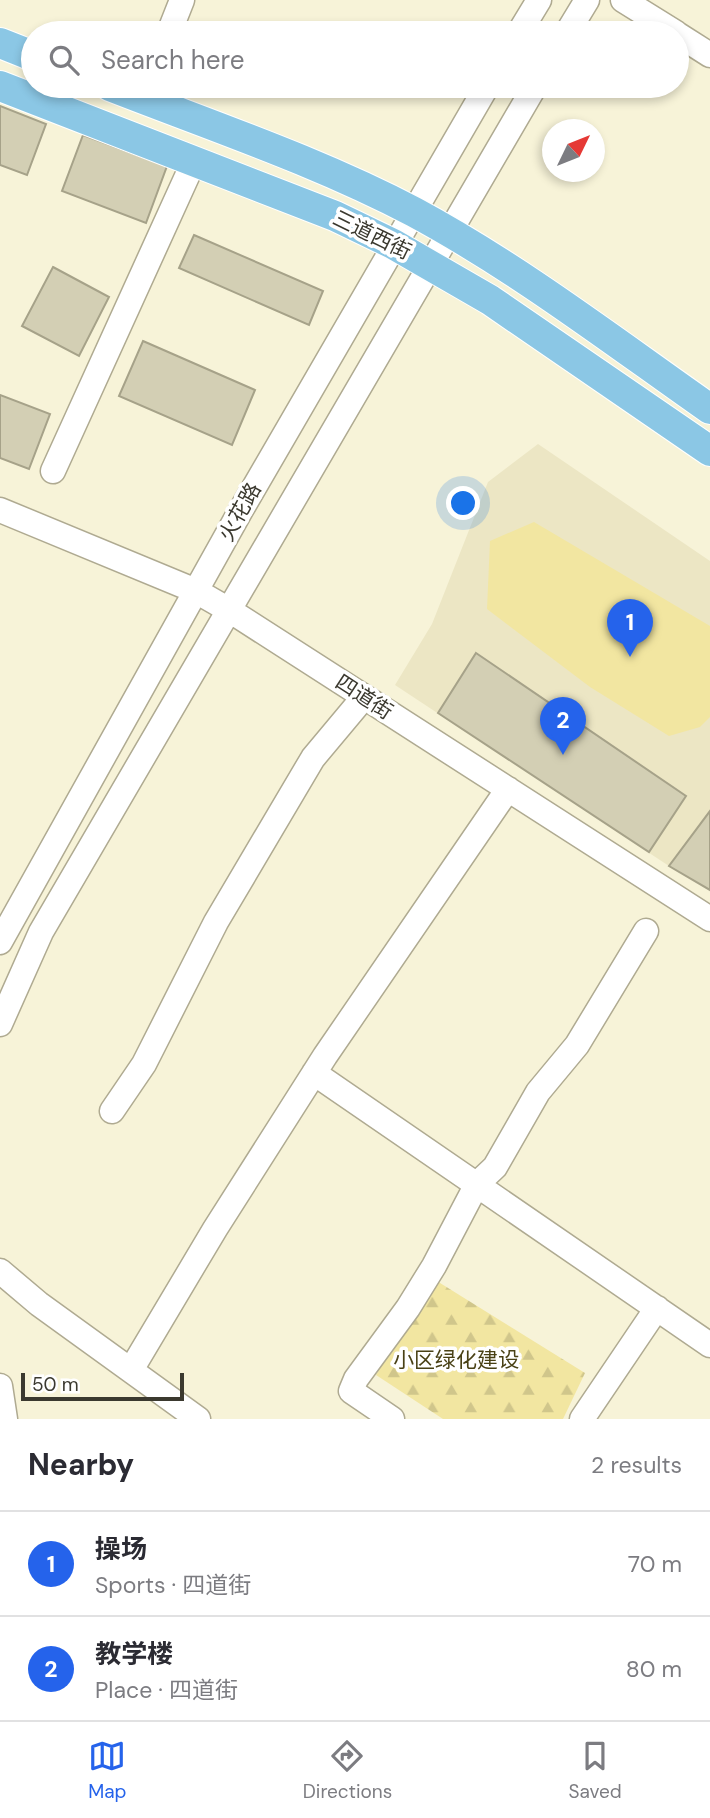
<!DOCTYPE html>
<meta charset="utf-8">
<style>
body{margin:0;font-family:"DM Sans","Noto Sans SC",sans-serif;background:#f2f2f3;color:#2b2b33}
.compass{position:absolute;left:542px;top:119px;width:63px;height:63px;border-radius:50%;background:#fff;box-shadow:0 4px 10px #0003;rotate:47deg}
.scale{position:absolute;left:21px;bottom:18px;width:163px;box-sizing:border-box;padding-left:7px;border:4px solid #3b392f;border-top:0;font-size:19px;line-height:24px;white-space:nowrap;color:#3b392f;-webkit-text-stroke:5px #fff;paint-order:stroke}
.you{position:absolute;left:464px;top:504px;width:24px;height:24px;margin:-18px;border:5px solid #fff;border-radius:50%;background:#1a73e8;box-shadow:0 0 0 10px #1a73e833}
.badge{display:grid;place-items:center;width:46px;height:46px;border-radius:50%;background:#2563eb;color:#fff;font-size:23px;font-weight:700}
.pin{position:absolute;translate:-50% -58px;filter:drop-shadow(0 2px 4px #0008)}
.pin::after{content:'';position:absolute;top:37px;width:24px;height:21px;background:inherit;clip-path:polygon(0 0,100% 0,50% 100%)}
.list{margin:0;padding:0;list-style:none}
h2{display:flex;justify-content:space-between;align-items:center;height:91px;margin:0;padding:0 28px;font-size:30px}
h2 small{font-size:23px;font-weight:400;color:#7c7c81}
.list li{display:grid;grid-template-columns:46px 1fr auto;gap:21px;align-items:center;box-sizing:border-box;height:105px;padding:0 28px;border-top:2px solid #e1e1e2}
.list b{display:block;font-size:26px;white-space:nowrap}
.list p{margin:0;font-size:23px;white-space:nowrap;color:#7c7c81}
.list em{font-size:23px;font-style:normal;color:#7c7c81}
.icon{flex:none;width:38px;height:38px;fill:none;stroke:currentColor;stroke-width:2;stroke-linecap:round;stroke-linejoin:round}
.map{position:relative;flex:none;width:710px;height:1419px;overflow:hidden}
.search{position:absolute;background:#fff;box-shadow:0 4px 10px #0003;left:21px;right:21px;top:21px;height:77px;display:flex;align-items:center;gap:18px;box-sizing:border-box;padding:0 24px;border-radius:38px;color:#7c7c81;font-size:26px}
.sheet{height:301px;background:#fff}
nav{display:flex;justify-content:space-around;align-items:center;box-sizing:border-box;height:98px;border-top:2px solid #e1e1e2;background:#fff;font-size:19px;color:#7c7c81}
nav a{display:grid;justify-items:center;gap:4px}
nav .on{color:#2563eb}
.map>svg:first-child{display:block}
.built{fill:#ece6c4}
.green{fill:#f2e6a1}
.forest{fill:url(#forest-firs)}
.building{fill:#d3cfb4;stroke:#a6a289;stroke-width:2}
.lines{fill:none;stroke-linecap:round;stroke-linejoin:round}
.minor-casing{stroke:#afaa91;stroke-width:27}
.major-casing{stroke:#fff;stroke-width:32}
.minor{stroke:#fff;stroke-width:24}
.major{stroke:#8bc7e5;stroke-width:30}
.labels{text-anchor:middle;stroke-width:7;stroke-linejoin:round;paint-order:stroke}
.street-label{font-size:21px;fill:#3b392f;stroke:#fff}
.park-label{font-size:21px;fill:#494115;stroke:#fff}
</style>
<div class="map">
<svg width="710" height="1419" viewBox="0 0 710 1419">
<defs>
<pattern id="forest-firs" width="22" height="20" patternUnits="userSpaceOnUse" patternTransform="scale(1.75)"><rect width="22" height="20" fill="#f2e6a1"/><path d="M5 1l3.5 6h-7zM16 11l3.5 6h-7z" fill="#d0c68b"/></pattern>
</defs>
<rect width="100%" height="100%" fill="#f7f3d8"/>
<!-- built -->
<path class="built" d="M 538,444 L 710,561 L 710,811 L 669,866 L 395,685 L 432,624 L 488,482 Z"/>
<!-- green -->
<path class="green" d="M 534,522 L 710,626 L 710,717 L 700,727 L 669,736 L 590,687 L 487,609 L 490,541 Z"/>
<!-- forest -->
<path class="forest" d="M 432,1278 L 585,1373 L 563,1419 L 443,1419 L 376,1375 Z"/>
<!-- building -->
<path class="building" d="M 0,106 L 46,124 L 27,175 L 0,165 Z
M 83,135 L 167,166 L 146,223 L 62,191 Z
M 194,235 L 323,291 L 309,325 L 179,268 Z
M 53,267 L 109,297 L 79,356 L 22,326 Z
M 143,341 L 255,390 L 232,445 L 119,396 Z
M 0,395 L 50,414 L 29,469 L 0,458 Z
M 476,653 L 686,796 L 649,852 L 438,713 Z
M 710,811 L 710,890 L 669,866 Z"/>
<g class="lines">
<!-- minor casing -->
<g class="minor-casing">
<path id="minor" d="M 623,0 L 676,33
M 169,33 L 182,0
M 519,33 L 539,0
M 567,33 L 587,0
M 677,34 L 710,55
M 53,471 L 194,161
M 0,510 L 196,591 L 229,610 L 710,919
M 0,942 L 241,510 L 487,86
M 0,1024 L 41,932 L 535,86
M 314,1073 L 710,1345
M 112,1111 L 144,1064 L 216,922 L 313,758 L 364,697
M 0,1271 L 39,1304 L 198,1419
M 131,1370 L 215,1229 L 325,1056 L 508,789
M 0,1386 L 5,1419
M 392,1419 L 351,1391 L 356,1379 L 408,1308 L 434,1266 L 477,1184 L 495,1167 L 538,1092 L 577,1045 L 646,931
M 582,1419 L 657,1308"/>
</g>
<!-- major casing -->
<g class="major-casing">
<path id="major" d="M 0,43 L 33,56
M 0,86 L 335,216 L 393,244 L 490,300 L 710,451
M 110,86 C 212,126 317,161 414,212 C 518,268 613,341 710,409"/>
</g>
<!-- minor -->
<use href="#minor" class="minor"/>
<!-- major -->
<use href="#major" class="major"/>
</g>
<g class="labels">
<!-- street labels -->
<g class="street-label">
<text transform="translate(372 235) rotate(26)" y="7">三道西街</text>
<text transform="translate(240 512) rotate(-61)" y="7">火花路</text>
<text transform="translate(364 697) rotate(33)" y="7">四道街</text>
</g>
<!-- park labels -->
<g class="park-label">
<text x="456" y="1367">小区绿化建设</text>
</g>
</g>
</svg>
<svg class="compass" viewBox="-18 -18 36 36"><path d="M0-13l5 13h-10z" fill="#e53935"/><path d="M0 13l5-13h-10z" fill="#7c7c81"/></svg>
<div class="scale">50 m</div>
<div class="you"></div>
<div class="pin badge" style="left:630px;top:657px">1</div>
<div class="pin badge" style="left:563px;top:755px">2</div>
<div class="search"><svg class="icon" aria-label="search" viewBox="0 0 24 24"><circle cx="10" cy="10" r="6"/><path d="M15 15l6 6"/></svg>Search here</div>
</div>
<section class="sheet">
<h2>Nearby<small>2 results</small></h2>
<ul class="list">
<li><span class="badge">1</span><div><b>操场</b><p>Sports · 四道街</p></div><em>70 m</em></li>
<li><span class="badge">2</span><div><b>教学楼</b><p>Place · 四道街</p></div><em>80 m</em></li>
</ul>
</section>
<nav>
<a class="on"><svg class="icon" aria-label="map" viewBox="0 0 24 24"><path d="M3 6l6-2 6 2 6-2v14l-6 2-6-2-6 2zM9 4v14M15 6v14"/></svg>Map</a>
<a><svg class="icon" aria-label="directions" viewBox="0 0 24 24"><path d="M12 3l9 9-9 9-9-9zM9 14v-3h6M13 9l2 2-2 2"/></svg>Directions</a>
<a><svg class="icon" aria-label="saved" viewBox="0 0 24 24"><path d="M7 4h10v16l-5-4-5 4z"/></svg>Saved</a>
</nav>
